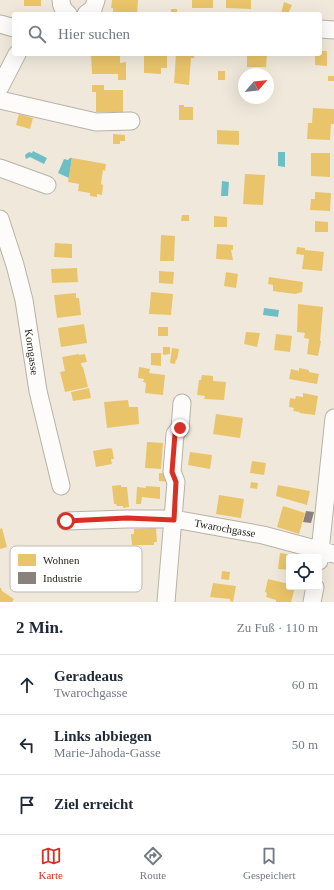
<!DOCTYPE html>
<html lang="de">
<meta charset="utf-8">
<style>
body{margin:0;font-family:"Times New Roman",serif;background:#f6f6f7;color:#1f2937}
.controls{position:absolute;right:12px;bottom:12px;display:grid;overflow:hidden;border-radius:4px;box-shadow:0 4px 16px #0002}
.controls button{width:36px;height:36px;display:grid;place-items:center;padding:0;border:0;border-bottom:1px solid #e0e1e3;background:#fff;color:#1f2937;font:20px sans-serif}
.compass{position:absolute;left:238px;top:68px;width:36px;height:36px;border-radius:50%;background:#fff;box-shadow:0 4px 16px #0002;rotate:62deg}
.stop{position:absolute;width:12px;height:12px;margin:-9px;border:3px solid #d93025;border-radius:50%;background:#fff}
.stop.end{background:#d93025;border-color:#fff;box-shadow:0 1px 4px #0008}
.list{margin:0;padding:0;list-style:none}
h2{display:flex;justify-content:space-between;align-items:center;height:52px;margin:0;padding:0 16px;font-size:17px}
h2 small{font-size:13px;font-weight:400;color:#747a83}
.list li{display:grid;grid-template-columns:26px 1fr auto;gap:12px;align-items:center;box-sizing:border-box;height:60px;padding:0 16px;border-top:1px solid #e0e1e3}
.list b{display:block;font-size:15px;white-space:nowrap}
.list p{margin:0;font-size:13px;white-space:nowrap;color:#747a83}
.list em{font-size:13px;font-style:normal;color:#747a83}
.icon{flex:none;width:22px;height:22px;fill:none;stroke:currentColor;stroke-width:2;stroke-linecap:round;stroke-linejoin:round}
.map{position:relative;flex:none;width:334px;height:602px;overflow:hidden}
.search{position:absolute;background:#fff;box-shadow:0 4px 16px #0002;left:12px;right:12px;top:12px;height:44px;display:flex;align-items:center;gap:10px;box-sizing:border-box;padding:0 14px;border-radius:4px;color:#747a83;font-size:15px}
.sheet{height:232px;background:#fff}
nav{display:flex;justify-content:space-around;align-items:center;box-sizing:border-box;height:56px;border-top:1px solid #e0e1e3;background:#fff;font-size:11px;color:#747a83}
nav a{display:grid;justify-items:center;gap:2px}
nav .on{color:#d93025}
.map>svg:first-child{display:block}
.water{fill:#6ebec6}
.homes{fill:#e9c46a}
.industry{fill:#8a817c}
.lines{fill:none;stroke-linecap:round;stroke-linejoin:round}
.minor-casing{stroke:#b7b2a7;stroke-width:19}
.minor{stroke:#fdfcfa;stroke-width:17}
.route{stroke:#d93025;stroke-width:5}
.labels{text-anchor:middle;stroke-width:4;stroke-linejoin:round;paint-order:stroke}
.street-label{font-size:11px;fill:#221d14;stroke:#fff}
.key{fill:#fff;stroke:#bdbbb8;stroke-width:1}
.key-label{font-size:11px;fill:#221d14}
</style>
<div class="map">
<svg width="334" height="602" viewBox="0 0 334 602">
<rect width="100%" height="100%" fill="#f0e9db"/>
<!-- water -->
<path class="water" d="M 33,151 L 47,158 L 44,164 L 30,157 L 26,159 L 25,155 L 29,152 L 32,153 Z
M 278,152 L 285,152 L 285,167 L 278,166 Z
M 70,158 L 72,158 L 69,178 L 58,173 L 64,159 L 68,160 Z
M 222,181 L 229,182 L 228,196 L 221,196 Z
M 264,308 L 279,310 L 278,317 L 263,315 Z"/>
<!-- homes -->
<path class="homes" d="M 24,0 L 41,0 L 41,6 L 24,6 Z
M 112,0 L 138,0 L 137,14 L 113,14 L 113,8 L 111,8 Z
M 192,0 L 213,0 L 213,8 L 192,8 Z
M 226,0 L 251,0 L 251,9 L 226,8 Z
M 284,2 L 292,5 L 288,14 L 281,14 Z
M 171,9 L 177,9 L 177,14 L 171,14 Z
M 320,51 L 327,51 L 327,66 L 315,65 L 315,54 L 320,54 Z
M 91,54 L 120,54 L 120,63 L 126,62 L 126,80 L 118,80 L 118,74 L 92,74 Z
M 144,54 L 167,55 L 167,68 L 161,68 L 161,74 L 144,73 Z
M 176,54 L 195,54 L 194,58 L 191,58 L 189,85 L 174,83 Z
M 247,54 L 267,54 L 266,67 L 247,67 Z
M 218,71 L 225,71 L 225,80 L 218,80 Z
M 328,76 L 334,76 L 334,81 L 328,81 Z
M 92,85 L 104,85 L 104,90 L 123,90 L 123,112 L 96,112 L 96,92 L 92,92 Z
M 179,105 L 184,105 L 184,107 L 193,107 L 193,120 L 179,120 Z
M 313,108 L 334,109 L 334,124 L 331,124 L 330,140 L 307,139 L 308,123 L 312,123 Z
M 19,114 L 33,118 L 30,129 L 16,125 Z
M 217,130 L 239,131 L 239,145 L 217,144 Z
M 113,134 L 125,135 L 125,141 L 120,141 L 120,144 L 113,144 Z
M 311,153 L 330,153 L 330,177 L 311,176 Z
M 72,158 L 106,164 L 105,171 L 103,170 L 101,184 L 103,185 L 102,195 L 97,194 L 97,197 L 90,196 L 90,193 L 78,191 L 79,184 L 68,182 Z
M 245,174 L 265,175 L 263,205 L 243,204 Z
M 315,192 L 331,193 L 330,211 L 310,210 L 311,199 L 315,199 Z
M 182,215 L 189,215 L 189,221 L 181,221 Z
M 214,216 L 227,217 L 227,227 L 214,227 Z
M 315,221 L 328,222 L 328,232 L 315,232 Z
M 161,235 L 175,236 L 174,261 L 160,261 Z
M 55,243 L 72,244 L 72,258 L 54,257 Z
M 217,244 L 233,245 L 233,250 L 231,250 L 233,260 L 216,259 Z
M 297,247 L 305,248 L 305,250 L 324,252 L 322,271 L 302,269 L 304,255 L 296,254 Z
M 77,268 L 78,282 L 52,283 L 51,269 Z
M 159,271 L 174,272 L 173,284 L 159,283 Z
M 226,272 L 238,274 L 236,288 L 224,286 Z
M 269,277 L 303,282 L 302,292 L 295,294 L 273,291 L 273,285 L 268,284 Z
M 151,292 L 173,294 L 171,315 L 149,314 Z
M 76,293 L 76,298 L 79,298 L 81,315 L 57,318 L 54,295 Z
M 298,304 L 323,307 L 320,341 L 321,341 L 318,356 L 307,354 L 309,339 L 304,338 L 305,333 L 297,332 Z
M 84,324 L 87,343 L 61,347 L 58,328 Z
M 158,327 L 168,327 L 168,336 L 158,336 Z
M 246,332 L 260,333 L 257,347 L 244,344 Z
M 276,334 L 292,336 L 290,352 L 274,350 Z
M 163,347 L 170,347 L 170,354 L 163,355 Z
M 172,348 L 179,349 L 177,360 L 176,359 L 175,364 L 170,363 Z
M 151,353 L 161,353 L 161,366 L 151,365 Z
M 79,354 L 79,355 L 85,354 L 87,362 L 81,363 L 82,367 L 83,367 L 88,387 L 65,392 L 60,372 L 65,371 L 62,357 Z
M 139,367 L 150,369 L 149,373 L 165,375 L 163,395 L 145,393 L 146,383 L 143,382 L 144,379 L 138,378 Z
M 299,368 L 309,370 L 309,372 L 319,374 L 317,384 L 289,379 L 291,369 L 299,371 Z
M 202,375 L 213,376 L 213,381 L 226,382 L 224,400 L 204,399 L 205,396 L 197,395 L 199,380 L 201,380 Z
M 89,388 L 91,398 L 73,401 L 71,392 Z
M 303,393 L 318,396 L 315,415 L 299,413 L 300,412 L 293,411 L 294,408 L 289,407 L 290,398 L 295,399 L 296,396 L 303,397 Z
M 128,400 L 129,407 L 138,407 L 139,424 L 107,428 L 104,402 Z
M 216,414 L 243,418 L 240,438 L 213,434 Z
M 147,442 L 163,443 L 161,469 L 145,468 Z
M 110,448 L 110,449 L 112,448 L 114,459 L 111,459 L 112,464 L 96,467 L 93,451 Z
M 190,452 L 212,455 L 210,469 L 188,465 Z
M 252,461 L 266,463 L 264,475 L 250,473 Z
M 159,473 L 170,474 L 169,482 L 159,481 Z
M 251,482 L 258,483 L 257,489 L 250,488 Z
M 121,485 L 121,487 L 127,487 L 129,507 L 123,508 L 123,506 L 117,506 L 116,504 L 114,504 L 112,486 Z
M 278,485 L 310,491 L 307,505 L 276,496 Z
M 146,486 L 160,487 L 160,499 L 142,497 L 141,504 L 136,504 L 137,487 L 146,488 Z
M 219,495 L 244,499 L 241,518 L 216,514 Z
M 283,506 L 305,513 L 299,534 L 277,527 Z
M 2,528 L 7,547 L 0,549 L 0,529 Z
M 156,528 L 157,542 L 154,542 L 154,545 L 132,545 L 131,534 L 134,534 L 134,529 Z
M 280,553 L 302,556 L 302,557 L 289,557 L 289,570 L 278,569 Z
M 222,571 L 230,572 L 229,580 L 221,579 Z
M 268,579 L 289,584 L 289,587 L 295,587 L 291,602 L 276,602 L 276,600 L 266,597 L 267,593 L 265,592 Z
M 213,583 L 236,586 L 233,602 L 230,601 L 230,599 L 210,597 Z
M 0,588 L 1,588 L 2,591 L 14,599 L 12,602 L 0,602 Z"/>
<!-- industry -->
<path class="industry" d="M 306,511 L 314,512 L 311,523 L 303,522 Z"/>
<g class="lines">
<!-- minor casing -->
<g class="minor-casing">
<path id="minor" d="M 61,0 C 61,6 63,10 68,14
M 86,14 L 93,9 L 96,0
M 0,24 L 14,28
M 320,29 L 334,30
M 0,87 L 17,54
M 0,100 L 96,122 L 131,121
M 0,168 L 47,185
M 0,219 L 15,265 L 24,300 L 38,391 L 61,486
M 66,521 L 127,519 L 174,519 L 263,535 L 334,554
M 319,561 L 334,418
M 166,602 L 176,482 L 172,472 L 175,434 L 180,428 L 182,403
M 312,602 L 315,587"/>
</g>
<!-- minor -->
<use href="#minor" class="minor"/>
</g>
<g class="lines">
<!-- route -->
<path class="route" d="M 66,521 L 127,518 L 174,520 L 176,482 L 172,472 L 175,434 L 180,428"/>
</g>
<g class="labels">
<!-- street labels -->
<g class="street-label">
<text transform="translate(32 352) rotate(82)" y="4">Korngasse</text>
<text transform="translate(225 528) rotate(10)" y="4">Twarochgasse</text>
</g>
</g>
<!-- legend -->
<rect x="10" y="546" width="132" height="46" rx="6" class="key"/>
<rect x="18" y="554" width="18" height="12" fill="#e9c46a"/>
<rect x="18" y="572" width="18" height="12" fill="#8a817c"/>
<g class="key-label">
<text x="43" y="564">Wohnen</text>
<text x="43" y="582">Industrie</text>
</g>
</svg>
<div class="controls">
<button><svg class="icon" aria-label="locate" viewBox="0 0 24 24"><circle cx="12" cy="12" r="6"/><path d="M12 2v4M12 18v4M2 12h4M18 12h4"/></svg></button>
</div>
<svg class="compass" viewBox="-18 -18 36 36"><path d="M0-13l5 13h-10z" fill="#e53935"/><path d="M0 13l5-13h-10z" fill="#747a83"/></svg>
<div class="stop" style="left:66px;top:521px"></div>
<div class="stop end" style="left:180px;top:428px"></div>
<div class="search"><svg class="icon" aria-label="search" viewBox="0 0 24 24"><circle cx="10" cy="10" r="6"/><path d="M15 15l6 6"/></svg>Hier suchen</div>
</div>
<section class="sheet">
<h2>2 Min.<small>Zu Fuß · 110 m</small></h2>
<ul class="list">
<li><svg class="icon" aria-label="ahead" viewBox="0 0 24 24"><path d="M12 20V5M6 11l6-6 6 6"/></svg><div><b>Geradeaus</b><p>Twarochgasse</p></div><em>60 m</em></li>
<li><svg class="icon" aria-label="left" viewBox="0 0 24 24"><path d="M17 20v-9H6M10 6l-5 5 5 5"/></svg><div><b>Links abbiegen</b><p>Marie-Jahoda-Gasse</p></div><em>50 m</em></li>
<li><svg class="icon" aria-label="arrive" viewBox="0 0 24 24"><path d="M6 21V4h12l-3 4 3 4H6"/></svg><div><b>Ziel erreicht</b></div></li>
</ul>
</section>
<nav>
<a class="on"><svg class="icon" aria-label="map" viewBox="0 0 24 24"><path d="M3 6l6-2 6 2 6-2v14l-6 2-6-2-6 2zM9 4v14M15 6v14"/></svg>Karte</a>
<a><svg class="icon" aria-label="directions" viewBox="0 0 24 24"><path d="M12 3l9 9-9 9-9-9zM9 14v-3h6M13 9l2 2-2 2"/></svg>Route</a>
<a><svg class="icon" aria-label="saved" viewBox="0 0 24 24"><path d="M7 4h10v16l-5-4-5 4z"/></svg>Gespeichert</a>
</nav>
